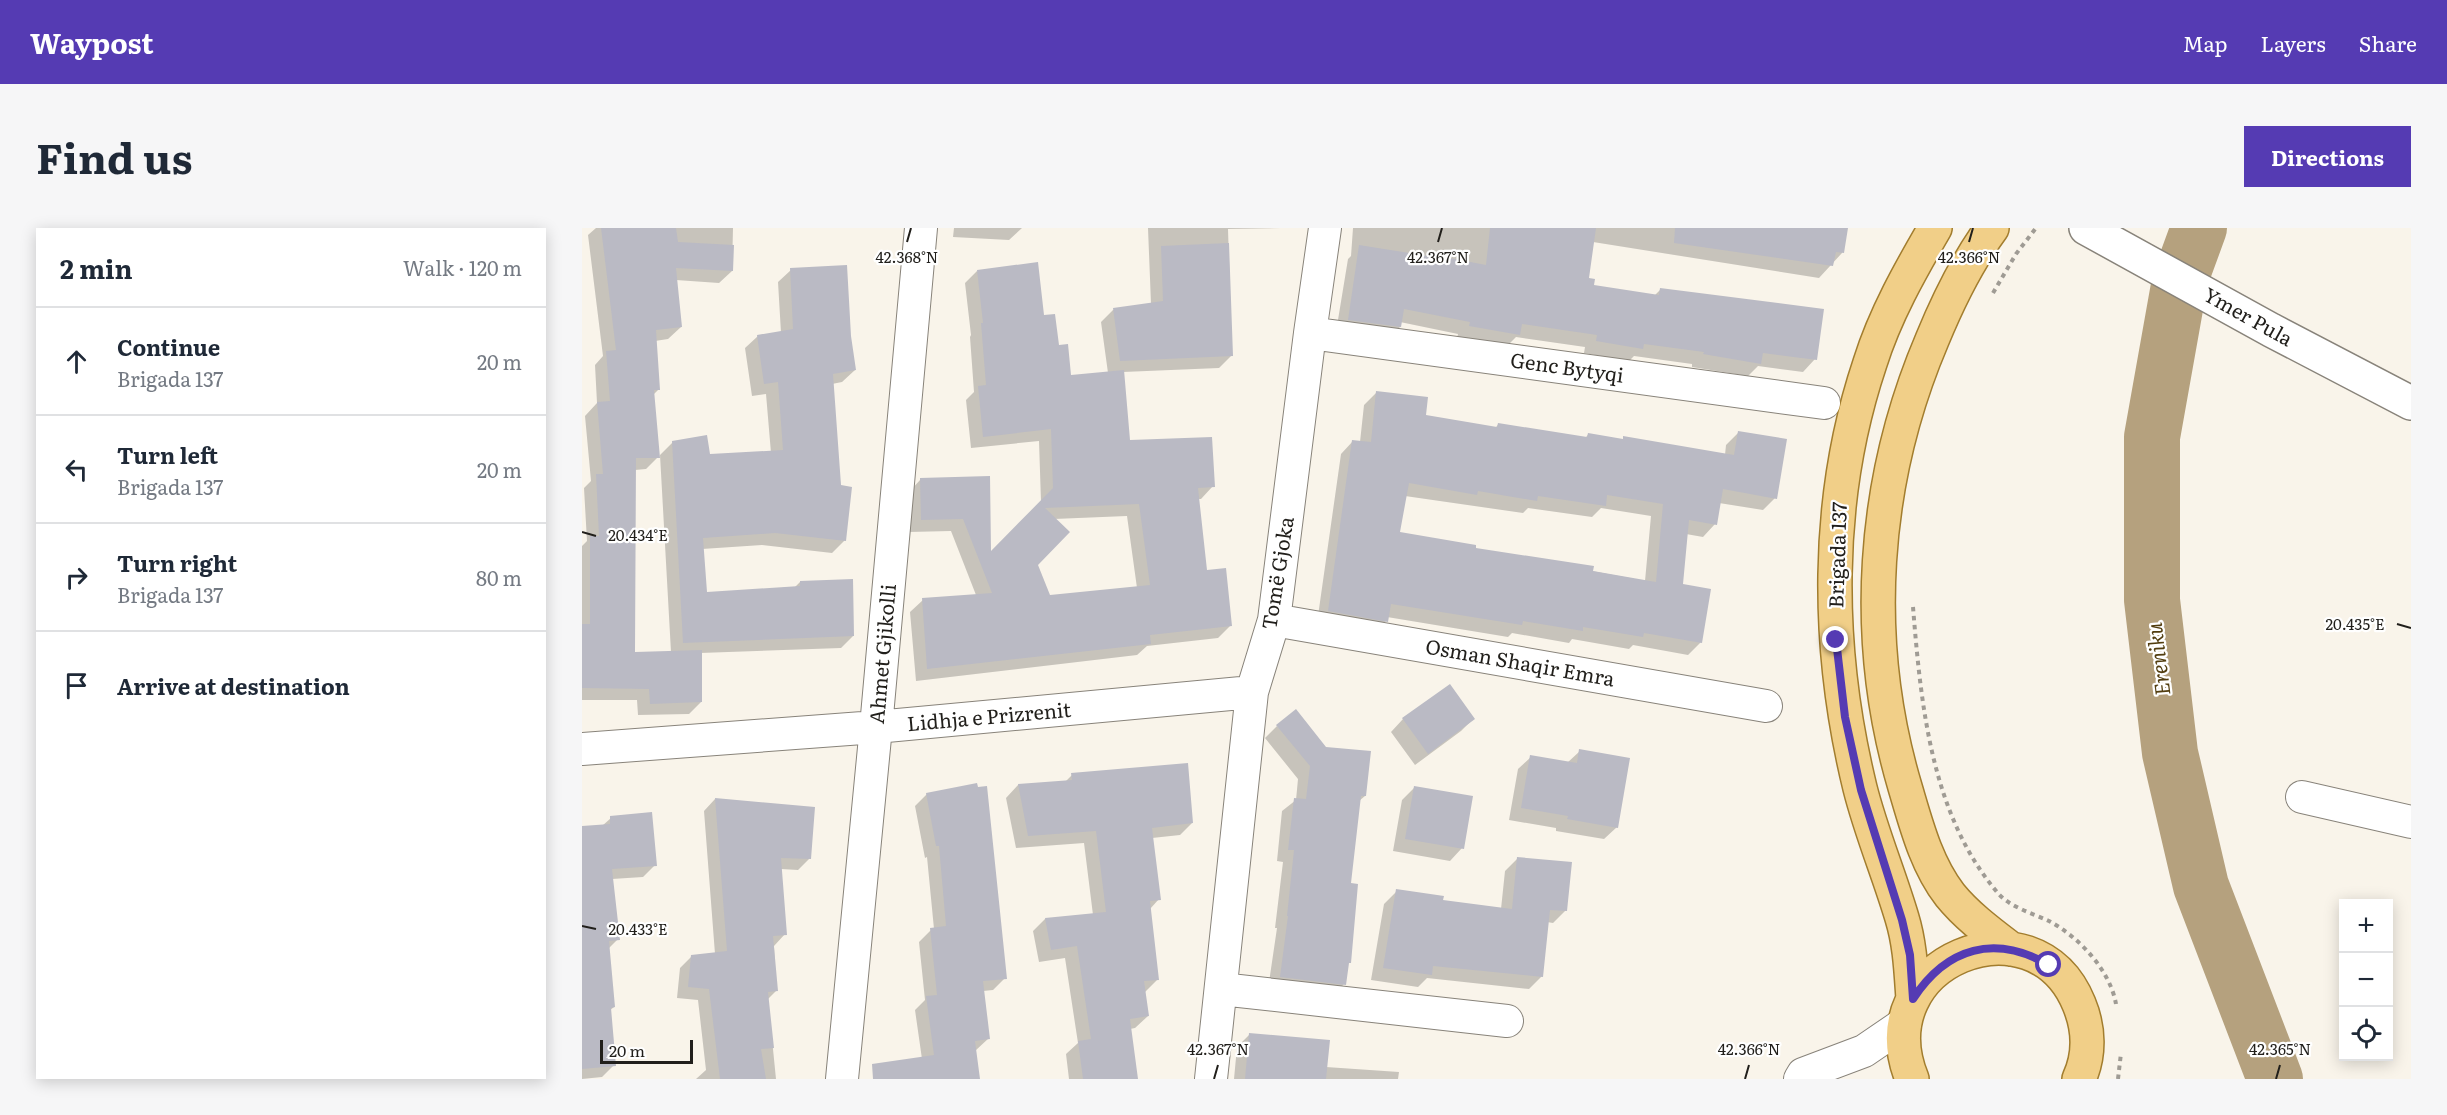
<!DOCTYPE html>
<meta charset="utf-8">
<style>
body{margin:0;font-family:Literata,serif;background:#f6f6f7;color:#1f2937}
.controls{position:absolute;right:18px;bottom:18px;display:grid;overflow:hidden;border-radius:0px;box-shadow:0 3px 15px #0003}
.controls button{width:54px;height:54px;display:grid;place-items:center;padding:0;border:0;border-bottom:2px solid #e0e1e3;background:#fff;color:#1f2937;font:30px sans-serif}
.scale{position:absolute;left:18px;bottom:15px;width:93px;box-sizing:border-box;padding-left:6px;border:3px solid #211f1b;border-top:0;font-size:16px;line-height:21px;white-space:nowrap;color:#211f1b;-webkit-text-stroke:4px #fff;paint-order:stroke}
.stop{position:absolute;width:18px;height:18px;margin:-14px;border:4px solid #553bb3;border-radius:50%;background:#fff}
.stop.end{background:#553bb3;border-color:#fff;box-shadow:0 2px 6px #0008}
.list{margin:0;padding:0;list-style:none}
h2{display:flex;justify-content:space-between;align-items:center;height:78px;margin:0;padding:0 24px;font-size:26px}
h2 small{font-size:20px;font-weight:400;color:#747a83}
.list li{display:grid;grid-template-columns:39px 1fr auto;gap:18px;align-items:center;box-sizing:border-box;height:108px;padding:0 24px;border-top:2px solid #e0e1e3}
.list b{display:block;font-size:22px;white-space:nowrap}
.list p{margin:0;font-size:20px;white-space:nowrap;color:#747a83}
.list em{font-size:20px;font-style:normal;color:#747a83}
.icon{flex:none;width:33px;height:33px;fill:none;stroke:currentColor;stroke-width:2;stroke-linecap:round;stroke-linejoin:round}
.map{position:relative;flex:none;width:1829px;height:851px;overflow:hidden;border-radius:0px}
header{display:flex;align-items:center;gap:36px;box-sizing:border-box;height:84px;padding:0 30px;background:#553bb3;color:#fff}
header strong{font-size:28px}
nav{display:flex;gap:33px;margin-inline-start:auto;font-size:21px}
.intro{display:flex;align-items:center;justify-content:space-between;box-sizing:border-box;height:144px;padding:0 36px}
h1{margin:0;font-size:42px}
.button{padding:15px 27px;border-radius:0px;background:#553bb3;color:#fff;font-size:21px;font-weight:700}
main{display:flex;gap:36px;padding:0 36px}
aside{flex:1;background:#fff;border-radius:0px;box-shadow:0 3px 15px #0003}
.map>svg:first-child{display:block}
.shadow{fill:#0003;fill-rule:evenodd}
.lines{fill:none;stroke-linecap:round;stroke-linejoin:round}
.river{stroke:#b5a17e;stroke-width:56}
.building{fill:#babac4;fill-rule:evenodd}
.minor-casing{stroke:#88837a;stroke-width:34}
.tertiary-casing{stroke:#88837a;stroke-width:36}
.primary-casing{stroke:#a27d2e;stroke-width:36}
.path{stroke:#9f9b94;stroke-width:4;stroke-dasharray:4.5 4.5;stroke-linecap:butt}
.minor{stroke:#fff;stroke-width:32}
.tertiary{stroke:#fff;stroke-width:33}
.primary{stroke:#f1cf88;stroke-width:33}
.route{stroke:#553bb3;stroke-width:8}
.ticks{fill:none;stroke:#211f1b;stroke-width:2}
.labels{text-anchor:middle;stroke-width:4.5;stroke-linejoin:round;paint-order:stroke}
.street-label{font-size:20px;fill:#211f1b;stroke:#fff}
.water-label{font-size:21px;font-style:italic;fill:#523d0f;stroke:#fff}
.ticks-label{font-size:15px;text-anchor:middle;fill:#211f1b;stroke:#fff;stroke-width:4.5;stroke-linejoin:round;paint-order:stroke}
</style>
<header>
<strong>Waypost</strong>
<nav><a>Map</a><a>Layers</a><a>Share</a></nav>
</header>
<div class="intro"><h1>Find us</h1><a class="button">Directions</a></div>
<main>
<aside>
<h2>2 min<small>Walk · 120 m</small></h2>
<ul class="list">
<li><svg class="icon" aria-label="ahead" viewBox="0 0 24 24"><path d="M12 20V5M6 11l6-6 6 6"/></svg><div><b>Continue</b><p>Brigada 137</p></div><em>20 m</em></li>
<li><svg class="icon" aria-label="left" viewBox="0 0 24 24"><path d="M17 20v-9H6M10 6l-5 5 5 5"/></svg><div><b>Turn left</b><p>Brigada 137</p></div><em>20 m</em></li>
<li><svg class="icon" aria-label="right" viewBox="0 0 24 24"><path d="M7 20v-9h11M14 6l5 5-5 5"/></svg><div><b>Turn right</b><p>Brigada 137</p></div><em>80 m</em></li>
<li><svg class="icon" aria-label="arrive" viewBox="0 0 24 24"><path d="M6 21V4h12l-3 4 3 4H6"/></svg><div><b>Arrive at destination</b></div></li>
</ul>
</aside>
<div class="map">
<svg width="1829" height="851" viewBox="0 0 1829 851">
<rect width="100%" height="100%" fill="#f9f4ea"/>
<!-- shadow -->
<path class="shadow" d="M 14,0 L 151,0 L 150,43 L 137,55 L 94,52 L 99,99 L 86,111 L 73,113 L 77,161 L 71,167 L 77,228 L 91,214 L 127,227 L 189,225 L 184,166 L 170,168 L 163,120 L 176,108 L 199,105 L 196,54 L 209,42 L 267,108 L 273,142 L 260,154 L 250,156 L 263,312 L 250,325 L 180,317 L 120,321 L 123,366 L 213,359 L 218,354 L 271,408 L 259,420 L 118,425 L 119,474 L 107,486 L 56,487 L 55,472 L 0,472 L 0,318 L 5,313 L 2,260 L 9,253 L 3,188 L 15,175 L 13,137 L 21,128 L 6,7 ZM 78,227 L 89,424 L 52,425 L 53,242 L 64,241 Z
M 372,0 L 440,0 L 427,12 L 371,9 Z
M 566,0 L 699,0 L 646,1 L 650,127 L 637,140 L 541,144 L 547,214 L 631,258 L 619,271 L 616,271 L 624,344 L 648,398 L 636,410 L 565,418 L 555,427 L 334,453 L 328,384 L 341,372 L 394,367 L 369,303 L 327,304 L 327,264 L 339,251 L 406,250 L 408,326 L 459,274 L 457,213 L 389,220 L 384,172 L 392,164 L 388,109 L 389,107 L 383,55 L 395,43 L 461,89 L 488,148 L 526,145 L 519,94 L 531,82 L 569,76 ZM 545,288 L 555,360 L 467,369 L 454,337 L 472,291 Z
M 771,0 L 1264,0 L 1260,25 L 1237,50 L 1011,14 L 1005,52 L 1011,58 L 1072,68 L 1079,61 L 1233,131 L 1221,144 L 1176,138 L 1166,148 L 1110,139 L 1110,136 L 1052,128 L 1047,133 L 1002,125 L 1003,119 L 934,109 L 924,119 L 875,110 L 876,106 L 818,94 L 818,99 L 805,111 L 754,104 L 766,31 L 769,28 Z
M 795,164 L 842,188 L 913,200 L 916,197 L 1003,210 L 1006,207 L 1039,213 L 1042,210 L 1143,227 L 1144,217 L 1157,204 L 1193,270 L 1181,282 L 1137,275 L 1133,296 L 1121,309 L 1104,306 L 1100,358 L 1119,414 L 1106,427 L 1051,417 L 1047,421 L 990,411 L 987,415 L 930,405 L 926,409 L 805,389 L 804,393 L 792,405 L 735,395 L 759,226 L 771,213 L 778,214 L 782,177 ZM 823,268 L 941,285 L 946,280 L 1010,289 L 1019,280 L 1069,288 L 1063,353 L 892,321 L 817,305 Z
M 821,491 L 891,491 L 879,503 L 833,537 L 809,504 Z
M 695,498 L 783,568 L 777,573 L 768,656 L 765,737 L 762,756 L 750,768 L 686,761 L 695,700 L 693,700 L 701,634 L 695,633 L 700,583 L 714,572 L 716,551 L 683,510 Z
M 998,523 L 1035,599 L 1022,611 L 974,603 L 974,600 L 927,592 L 936,541 L 949,529 L 985,535 Z
M 490,547 L 610,595 L 598,607 L 570,610 L 577,671 L 568,681 L 575,752 L 562,765 L 566,788 L 553,800 L 548,801 L 554,851 L 487,851 L 484,826 L 496,815 L 483,730 L 457,734 L 451,703 L 463,691 L 511,687 L 502,615 L 434,620 L 424,570 L 436,557 L 483,554 Z
M 832,560 L 880,620 L 868,633 L 811,623 L 820,572 Z
M 345,566 L 423,750 L 411,762 L 401,763 L 407,810 L 393,823 L 397,851 L 321,851 L 340,831 L 333,782 L 343,772 L 337,714 L 349,702 L 352,701 L 345,629 L 343,630 L 333,578 Z
M 133,571 L 228,630 L 216,642 L 199,641 L 203,706 L 192,718 L 194,763 L 186,771 L 194,851 L 114,851 L 124,842 L 116,772 L 95,770 L 98,740 L 110,728 L 133,726 L 122,583 Z
M 29,590 L 73,637 L 61,649 L 30,651 L 36,711 L 26,721 L 32,779 L 27,783 L 32,837 L 20,849 L 0,851 L 0,600 L 20,598 Z
M 935,631 L 984,682 L 971,695 L 965,694 L 960,748 L 947,761 L 845,750 L 836,759 L 789,752 L 802,676 L 815,663 L 859,673 L 919,681 L 923,643 Z
M 668,806 L 744,839 L 817,844 L 816,851 L 652,851 L 655,819 Z"/>
<g class="lines">
<!-- river -->
<path class="river" d="M 1617,0 L 1598,52 L 1570,209 L 1570,372 L 1588,525 L 1619,658 L 1693,851"/>
</g>
<!-- building -->
<path class="building" d="M 19,0 L 94,0 L 96,14 L 152,17 L 151,43 L 94,40 L 100,99 L 74,102 L 78,162 L 72,162 L 78,230 L 54,230 L 53,424 L 120,422 L 120,474 L 68,476 L 67,461 L 0,460 L 0,396 L 8,396 L 8,308 L 17,308 L 14,246 L 21,246 L 15,174 L 28,173 L 24,123 L 34,122 Z
M 908,0 L 1014,0 L 1007,50 L 1013,51 L 1012,57 L 1077,67 L 1078,60 L 1242,81 L 1235,132 L 1181,125 L 1179,136 L 1121,126 L 1122,124 L 1062,116 L 1061,121 L 1014,113 L 1015,107 L 940,96 L 938,107 L 887,98 L 888,94 L 822,81 L 819,99 L 766,92 L 777,17 L 846,28 L 847,26 L 904,37 Z
M 1093,0 L 1266,0 L 1262,25 L 1254,24 L 1251,38 L 1092,15 Z
M 647,15 L 651,128 L 538,133 L 531,80 L 581,73 L 579,18 Z
M 456,34 L 462,87 L 473,86 L 477,117 L 486,116 L 489,147 L 542,142 L 548,212 L 630,209 L 633,259 L 616,260 L 625,342 L 644,340 L 650,398 L 568,407 L 569,416 L 345,441 L 340,370 L 410,365 L 381,291 L 339,292 L 338,250 L 408,248 L 409,323 L 471,260 L 469,201 L 401,209 L 396,158 L 404,157 L 399,95 L 401,95 L 395,42 ZM 557,276 L 568,357 L 468,367 L 456,337 L 488,304 L 463,280 Z
M 265,37 L 269,108 L 274,142 L 251,146 L 259,257 L 270,259 L 264,313 L 193,305 L 121,310 L 125,364 L 218,358 L 218,353 L 271,351 L 272,408 L 101,415 L 90,213 L 125,207 L 128,226 L 201,222 L 196,154 L 182,156 L 175,107 L 211,101 L 208,40 Z
M 794,163 L 846,169 L 844,187 L 915,199 L 916,195 L 1005,209 L 1006,205 L 1041,211 L 1041,208 L 1152,227 L 1156,203 L 1205,211 L 1195,271 L 1141,261 L 1135,297 L 1107,292 L 1101,356 L 1129,361 L 1120,415 L 1062,405 L 1061,409 L 1001,399 L 1001,403 L 941,393 L 940,397 L 809,376 L 806,394 L 746,383 L 770,212 L 789,214 ZM 827,255 L 895,267 L 896,263 L 955,273 L 956,268 L 1024,278 L 1025,267 L 1081,276 L 1074,354 L 1011,343 L 1012,338 L 894,320 L 894,317 L 818,304 Z
M 868,456 L 893,491 L 846,526 L 820,490 Z
M 714,481 L 744,519 L 789,523 L 784,568 L 779,568 L 769,655 L 776,656 L 769,735 L 767,735 L 764,757 L 698,749 L 706,688 L 705,688 L 712,622 L 706,622 L 712,570 L 724,571 L 728,538 L 694,497 Z
M 997,521 L 1048,530 L 1036,600 L 985,591 L 986,588 L 939,580 L 948,527 L 995,535 Z
M 606,535 L 611,595 L 570,600 L 579,672 L 568,673 L 577,752 L 562,753 L 567,788 L 548,791 L 556,851 L 501,851 L 496,813 L 509,811 L 495,718 L 469,722 L 463,690 L 524,684 L 514,603 L 446,608 L 436,556 L 490,552 L 489,545 Z
M 395,555 L 396,559 L 405,558 L 425,751 L 401,753 L 408,811 L 393,813 L 398,851 L 291,851 L 290,836 L 352,827 L 344,768 L 355,767 L 348,700 L 364,698 L 357,618 L 354,618 L 344,565 Z
M 832,558 L 891,568 L 882,621 L 823,611 Z
M 133,570 L 233,579 L 229,631 L 199,630 L 205,707 L 191,708 L 196,763 L 186,764 L 192,820 L 179,821 L 184,851 L 138,851 L 127,761 L 106,759 L 109,727 L 145,723 Z
M 70,584 L 75,638 L 30,641 L 38,712 L 27,713 L 33,779 L 29,780 L 34,838 L 0,841 L 0,598 L 28,596 L 28,588 Z
M 935,629 L 990,634 L 985,683 L 968,682 L 961,749 L 851,738 L 850,747 L 801,740 L 814,661 L 862,668 L 861,672 L 930,681 Z
M 667,805 L 748,812 L 744,851 L 663,851 Z"/>
<g class="lines">
<!-- minor casing -->
<g class="minor-casing">
<path id="minor" d="M 728,105 L 1242,175
M 692,392 L 1184,478
M 0,521 L 294,499 L 670,464
M 1720,569 L 1829,594
M 639,761 L 925,793
M 260,851 L 294,499 L 339,0
M 629,851 L 670,464 L 692,392 L 728,105 L 743,0
M 1218,851 L 1221,846 L 1282,823 L 1323,795"/>
</g>
<!-- tertiary casing -->
<g class="tertiary-casing">
<path id="tertiary" d="M 1504,0 L 1689,102 L 1829,175"/>
</g>
<!-- primary casing -->
<g class="primary-casing">
<path id="primary" d="M 1410,0 C 1385,34 1366,73 1350,112 C 1290,253 1279,411 1323,559 C 1334,596 1344,636 1368,667 C 1385,688 1408,705 1429,721
M 1331,771 C 1329,743 1328,716 1320,690 C 1307,646 1289,604 1278,560 C 1244,421 1242,272 1288,135 C 1303,87 1328,43 1353,0
M 1330,851 C 1282,733 1452,666 1497,776 C 1507,800 1508,827 1497,851"/>
</g>
<!-- path -->
<path class="path" d="M 1411,65 L 1434,26 L 1454,0
M 1331,379 C 1339,477 1349,586 1415,664 C 1427,679 1450,685 1467,693 C 1497,709 1528,742 1534,776
M 1536,851 L 1539,825"/>
<!-- minor -->
<use href="#minor" class="minor"/>
<!-- tertiary -->
<use href="#tertiary" class="tertiary"/>
<!-- primary -->
<use href="#primary" class="primary"/>
</g>
<g class="lines">
<!-- route -->
<path class="route" d="M 1254,412 L 1263,489 L 1279,562 L 1320,692 L 1328,727 L 1331,771 C 1365,719 1413,706 1467,737"/>
</g>
<!-- ticks -->
<path class="ticks" d="M 325,14 L 329,0M 856,14 L 860,0M 1387,14 L 1391,0M 0,304 L 14,308M 1815,396 L 1829,400M 0,698 L 14,701M 632,851 L 636,837M 1163,851 L 1167,837M 1694,851 L 1698,837"/>
<g class="labels">
<!-- street labels -->
<g class="street-label">
<text transform="translate(1666 89) rotate(29)" y="7">Ymer Pula</text>
<text transform="translate(985 140) rotate(8)" y="7">Genc Bytyqi</text>
<text transform="translate(1256 327) rotate(-88)" y="7">Brigada 137</text>
<text transform="translate(696 345) rotate(-81)" y="7">Tomë Gjoka</text>
<text transform="translate(301 426) rotate(-85)" y="7">Ahmet Gjikolli</text>
<text transform="translate(938 435) rotate(10)" y="7">Osman Shaqir Emra</text>
<text transform="translate(407 489) rotate(-5)" y="7">Lidhja e Prizrenit</text>
</g>
<!-- water labels -->
<g class="water-label">
<text transform="translate(1577 431) rotate(-97)" y="7">Ereniku</text>
</g>
</g>
<g class="ticks-label">
<text x="325" y="35">42.368°N</text>
<text x="856" y="35">42.367°N</text>
<text x="1387" y="35">42.366°N</text>
<text x="56" y="313">20.434°E</text>
<text x="1773" y="402">20.435°E</text>
<text x="56" y="707">20.433°E</text>
<text x="636" y="827">42.367°N</text>
<text x="1167" y="827">42.366°N</text>
<text x="1698" y="827">42.365°N</text>
</g>
</svg>
<div class="controls">
<button>+</button>
<button>−</button>
<button><svg class="icon" aria-label="locate" viewBox="0 0 24 24"><circle cx="12" cy="12" r="6"/><path d="M12 2v4M12 18v4M2 12h4M18 12h4"/></svg></button>
</div>
<div class="scale">20 m</div>
<div class="stop" style="left:1467px;top:737px"></div>
<div class="stop end" style="left:1254px;top:412px"></div>
</div>
</main>
